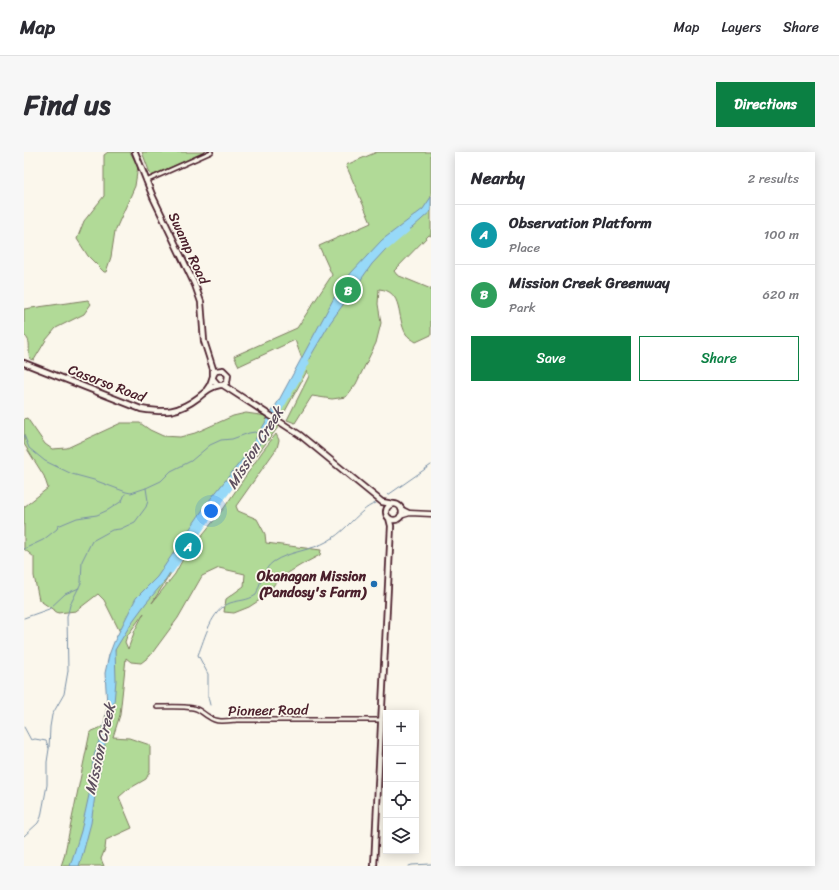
<!DOCTYPE html>
<meta charset="utf-8">
<style>
body{margin:0;font-family:Sriracha,sans-serif;background:#f7f7f7;color:#2b2b33}
.controls{position:absolute;right:12px;bottom:12px;display:grid;overflow:hidden;border-radius:0px;box-shadow:0 2px 10px #0003}
.controls button{width:36px;height:36px;display:grid;place-items:center;padding:0;border:0;border-bottom:1px solid #e1e1e2;background:#fff;color:#2b2b33;font:20px sans-serif}
.you{position:absolute;left:187px;top:359px;width:14px;height:14px;margin:-10px;border:3px solid #fff;border-radius:50%;background:#1a73e8;box-shadow:0 0 0 6px #1a73e833}
.badge{display:grid;place-items:center;width:26px;height:26px;border-radius:50%;background:#0b8043;color:#fff;font-size:13px;font-weight:700}
.pin{position:absolute;translate:-50% -50%;border:2px solid #fff;box-shadow:0 1px 4px #0006}
.list{margin:0;padding:0;list-style:none}
h2{display:flex;justify-content:space-between;align-items:center;height:52px;margin:0;padding:0 16px;font-size:17px}
h2 small{font-size:13px;font-weight:400;color:#7c7c81}
.list li{display:grid;grid-template-columns:26px 1fr auto;gap:12px;align-items:center;box-sizing:border-box;height:60px;padding:0 16px;border-top:1px solid #e1e1e2}
.list b{display:block;font-size:15px;white-space:nowrap}
.list p{margin:0;font-size:13px;white-space:nowrap;color:#7c7c81}
.list em{font-size:13px;font-style:normal;color:#7c7c81}
.actions{display:flex;gap:8px;padding:12px 16px}
.actions a{flex:1;padding:9px 0;border:1px solid #0b8043;border-radius:0px;text-align:center;font-size:14px;color:#0b8043}
.actions .main{background:#0b8043;color:#fff}
.icon{flex:none;width:22px;height:22px;fill:none;stroke:currentColor;stroke-width:2;stroke-linecap:round;stroke-linejoin:round}
.map{position:relative;flex:none;width:407px;height:714px;overflow:hidden;border-radius:0px}
header{display:flex;align-items:center;gap:24px;box-sizing:border-box;height:56px;padding:0 20px;background:#fff;border-bottom:1px solid #e1e1e2}
header strong{font-size:19px}
nav{display:flex;gap:22px;margin-inline-start:auto;font-size:14px}
.intro{display:flex;align-items:center;justify-content:space-between;box-sizing:border-box;height:96px;padding:0 24px}
h1{margin:0;font-size:28px}
.button{padding:10px 18px;border-radius:0px;background:#0b8043;color:#fff;font-size:14px;font-weight:700}
main{display:flex;gap:24px;padding:0 24px}
aside{flex:1;background:#fff;border-radius:0px;box-shadow:0 2px 10px #0003}
.map>svg:first-child{display:block}
.green{fill:#b1da97;stroke:#7e7c61;fill-rule:evenodd}
.water{fill:#97d9f8;stroke:#788fa6}
.lines{fill:none;stroke-linecap:round;stroke-linejoin:round}
.stream{stroke:#788fa6;stroke-width:1}
.river{stroke:#97d9f8;stroke-width:5}
.minor-casing{stroke:#4a1f2b;stroke-width:6}
.tertiary-casing{stroke:#4a1f2b;stroke-width:7}
.secondary-casing{stroke:#4a1f2b;stroke-width:8}
.minor{stroke:#fbf7ec;stroke-width:3}
.tertiary{stroke:#fbf7ec;stroke-width:4}
.secondary{stroke:#fbf7ec;stroke-width:4.5}
.poi-dot{fill:#1f6fb2;stroke:#fbf7ec;stroke-width:1.5}
.labels{text-anchor:middle;stroke-width:3.5;stroke-linejoin:round;paint-order:stroke}
.street-label{font-size:14px;fill:#4a1f2b;stroke:#fbf7ec}
.poi-label{font-size:14px;font-weight:bold;fill:#4a1f2b;stroke:#fbf7ec;text-anchor:end}
.water-label{font-size:15px;font-style:italic;fill:#5d4e5e;stroke:#fbf7ec}
</style>
<header>
<strong>Map</strong>
<nav><a>Map</a><a>Layers</a><a>Share</a></nav>
</header>
<div class="intro"><h1>Find us</h1><a class="button">Directions</a></div>
<main>
<div class="map">
<svg width="407" height="714" viewBox="0 0 407 714">
<rect width="100%" height="100%" fill="#fbf7ec"/>
<filter id="ink" filterUnits="userSpaceOnUse"><feTurbulence type="fractalNoise" baseFrequency=".025" numOctaves="2"/><feDisplacementMap in="SourceGraphic" scale="8" xChannelSelector="R" yChannelSelector="G"/><feConvolveMatrix kernelMatrix="1 2 1 2 8 2 1 2 1" color-interpolation-filters="sRGB"/></filter>
<g filter="url(#ink)">
<!-- green -->
<path class="green" d="M 84,0 L 106,0 L 114,14 L 111,34 L 91,79 L 87,105 L 82,120 L 80,120 L 64,104 L 53,87 L 60,69 L 80,44 L 80,3 Z
M 118,0 L 181,0 L 127,24 Z
M 353,0 L 407,0 L 407,84 L 405,83 L 370,119 L 373,123 L 407,137 L 407,183 L 392,190 C 389,188 384,185 382,182 C 372,165 380,139 355,137 L 354,152 L 357,171 L 352,191 L 332,232 L 322,245 L 308,247 L 288,244 L 271,271 L 263,268 L 285,224 L 283,219 L 259,263 L 251,258 L 278,207 L 271,188 L 215,214 L 210,204 L 273,176 L 308,123 L 295,94 L 347,71 L 322,13 Z
M 64,148 L 67,152 L 60,162 L 32,176 L 22,188 L 10,208 L 6,207 C 3,198 9,190 0,183 L 0,157 Z
M 222,261 L 243,264 L 241,268 L 243,266 L 255,274 L 166,391 L 128,451 L 151,422 L 159,407 L 200,356 L 238,300 L 252,282 L 255,288 L 253,296 L 212,354 L 214,359 L 233,367 L 241,382 L 242,391 L 297,398 L 296,403 L 277,413 L 254,427 L 242,444 L 225,455 L 210,461 L 200,460 L 202,447 L 220,434 L 221,422 L 195,416 L 178,424 L 154,466 L 126,504 L 117,511 L 107,510 L 102,506 L 96,563 L 89,585 L 105,586 L 126,593 L 126,619 L 122,627 L 103,638 L 95,645 L 108,676 L 82,688 L 81,697 L 77,707 L 80,714 L 37,714 L 40,705 L 66,580 L 80,574 L 93,484 L 96,480 L 80,448 L 74,442 L 52,459 L 34,461 L 15,448 L 10,424 L 10,405 L 0,397 L 0,355 L 24,336 L 20,324 L 0,292 L 0,267 L 3,266 L 21,292 L 28,297 L 43,296 L 97,271 L 116,271 L 126,278 L 139,284 L 156,285 L 171,281 L 209,264 ZM 120,461 L 111,478 L 104,497 L 101,490 L 103,484 Z"/>
<!-- water -->
<path class="water" d="M 407,45 L 407,59 L 388,76 L 374,84 L 348,112 L 306,171 L 222,315 L 201,341 L 186,364 L 167,387 L 140,430 L 122,451 L 108,470 L 91,498 L 92,528 L 89,562 L 83,581 L 71,644 L 67,671 L 59,701 L 55,714 L 46,714 L 57,679 L 67,634 L 69,607 L 82,567 L 83,553 L 81,521 L 85,503 L 90,490 L 112,446 L 133,425 L 184,350 L 221,304 L 255,248 L 311,144 L 327,121 L 358,88 L 399,57 Z"/>
<g class="lines">
<!-- stream -->
<path class="stream" d="M 0,283 L 5,296 L 21,309 L 48,322 L 70,328 L 102,340 L 107,341 L 122,336 L 137,329 L 147,319 L 167,309 L 186,293 L 197,288 L 208,287 L 225,281 L 231,280 L 235,283
M 364,343 L 407,313
M 0,397 L 19,388 L 33,377 L 34,374 L 41,371 L 53,366 L 73,363 L 84,358 L 98,349 L 101,342
M 0,466 L 25,457 L 41,442 L 55,436
M 186,553 L 184,545 L 184,522 L 174,503 C 181,486 187,458 206,451 C 215,448 223,449 232,443 C 236,432 239,417 249,410 C 265,399 287,399 304,389 C 318,381 327,369 339,359 C 342,356 347,353 352,351
M 0,575 L 7,588 L 11,587 L 22,589 L 25,596
M 0,684 L 14,671 L 17,665 L 23,633 L 23,610 L 25,597 L 26,575 L 28,563 L 40,542 L 44,519 L 43,465 L 46,453 L 57,431 L 58,409 L 68,389 L 88,378 L 96,377 L 111,370 L 122,355 L 124,349 L 122,336
M 385,714 L 388,713 L 407,712"/>
<!-- river -->
<path class="river" d="M 363,95 L 383,78
M 240,284 L 283,211
M 147,419 L 214,324"/>
<!-- minor casing -->
<g class="minor-casing">
<path id="minor" d="M 122,29 L 187,0
M 133,555 C 145,555 157,554 169,556 C 176,557 179,562 185,565 C 193,571 203,569 212,568 L 358,568"/>
</g>
<!-- tertiary casing -->
<g class="tertiary-casing">
<path id="tertiary" d="M 377,357 L 385,361
M 376,364 L 386,361 L 407,362"/>
</g>
<!-- secondary casing -->
<g class="secondary-casing">
<path id="secondary" d="M 111,0 L 129,45 L 171,133 L 177,150 L 180,189 L 189,217 L 189,223
M 0,211 L 117,257 C 142,261 154,261 175,245 C 182,239 188,234 196,233
M 199,233 L 276,283 L 358,350 L 369,352
M 183,237 C 189,231 187,224 192,219 L 199,218 L 204,223 L 203,230 L 199,233 L 194,233 L 189,227
M362 360a8 8 0 1 1 16 0a8 8 0 1 1-16 0Z
M 350,714 L 367,374 L 365,366"/>
</g>
<!-- minor -->
<use href="#minor" class="minor"/>
<!-- tertiary -->
<use href="#tertiary" class="tertiary"/>
<!-- secondary -->
<use href="#secondary" class="secondary"/>
</g>
</g>
<!-- markers -->
<circle class="poi-dot" cx="350" cy="432" r="4"/>
<g class="labels">
<!-- street labels -->
<g class="street-label">
<text transform="translate(165 96) rotate(65)" y="5">Swamp Road</text>
<text transform="translate(83 231) rotate(21)" y="5">Casorso Road</text>
<text transform="translate(244 558) rotate(-1)" y="5">Pioneer Road</text>
</g>
<!-- poi labels -->
<g class="poi-label">
<text x="342" y="429">Okanagan Mission<tspan x="342" dy="16">(Pandosy's Farm)</tspan></text>
</g>
<!-- water labels -->
<g class="water-label">
<text transform="translate(231 296) rotate(-58)" y="5">Mission Creek</text>
<text transform="translate(76 597) rotate(-77)" y="5">Mission Creek</text>
</g>
</g>
</svg>
<div class="controls">
<button>+</button>
<button>−</button>
<button><svg class="icon" aria-label="locate" viewBox="0 0 24 24"><circle cx="12" cy="12" r="6"/><path d="M12 2v4M12 18v4M2 12h4M18 12h4"/></svg></button>
<button><svg class="icon" aria-label="layers" viewBox="0 0 24 24"><path d="M12 4l9 5-9 5-9-5zM3 14l9 5 9-5"/></svg></button>
</div>
<div class="you"></div>
<div class="pin badge" style="left:164px;top:394px;background:#0f9aa8">A</div>
<div class="pin badge" style="left:324px;top:138px;background:#2e9e5b">B</div>
</div>
<aside>
<h2>Nearby<small>2 results</small></h2>
<ul class="list">
<li><span class="badge" style="background:#0f9aa8">A</span><div><b>Observation Platform</b><p>Place</p></div><em>100 m</em></li>
<li><span class="badge" style="background:#2e9e5b">B</span><div><b>Mission Creek Greenway</b><p>Park</p></div><em>620 m</em></li>
</ul>
<div class="actions"><a class="main">Save</a><a>Share</a></div>
</aside>
</main>
